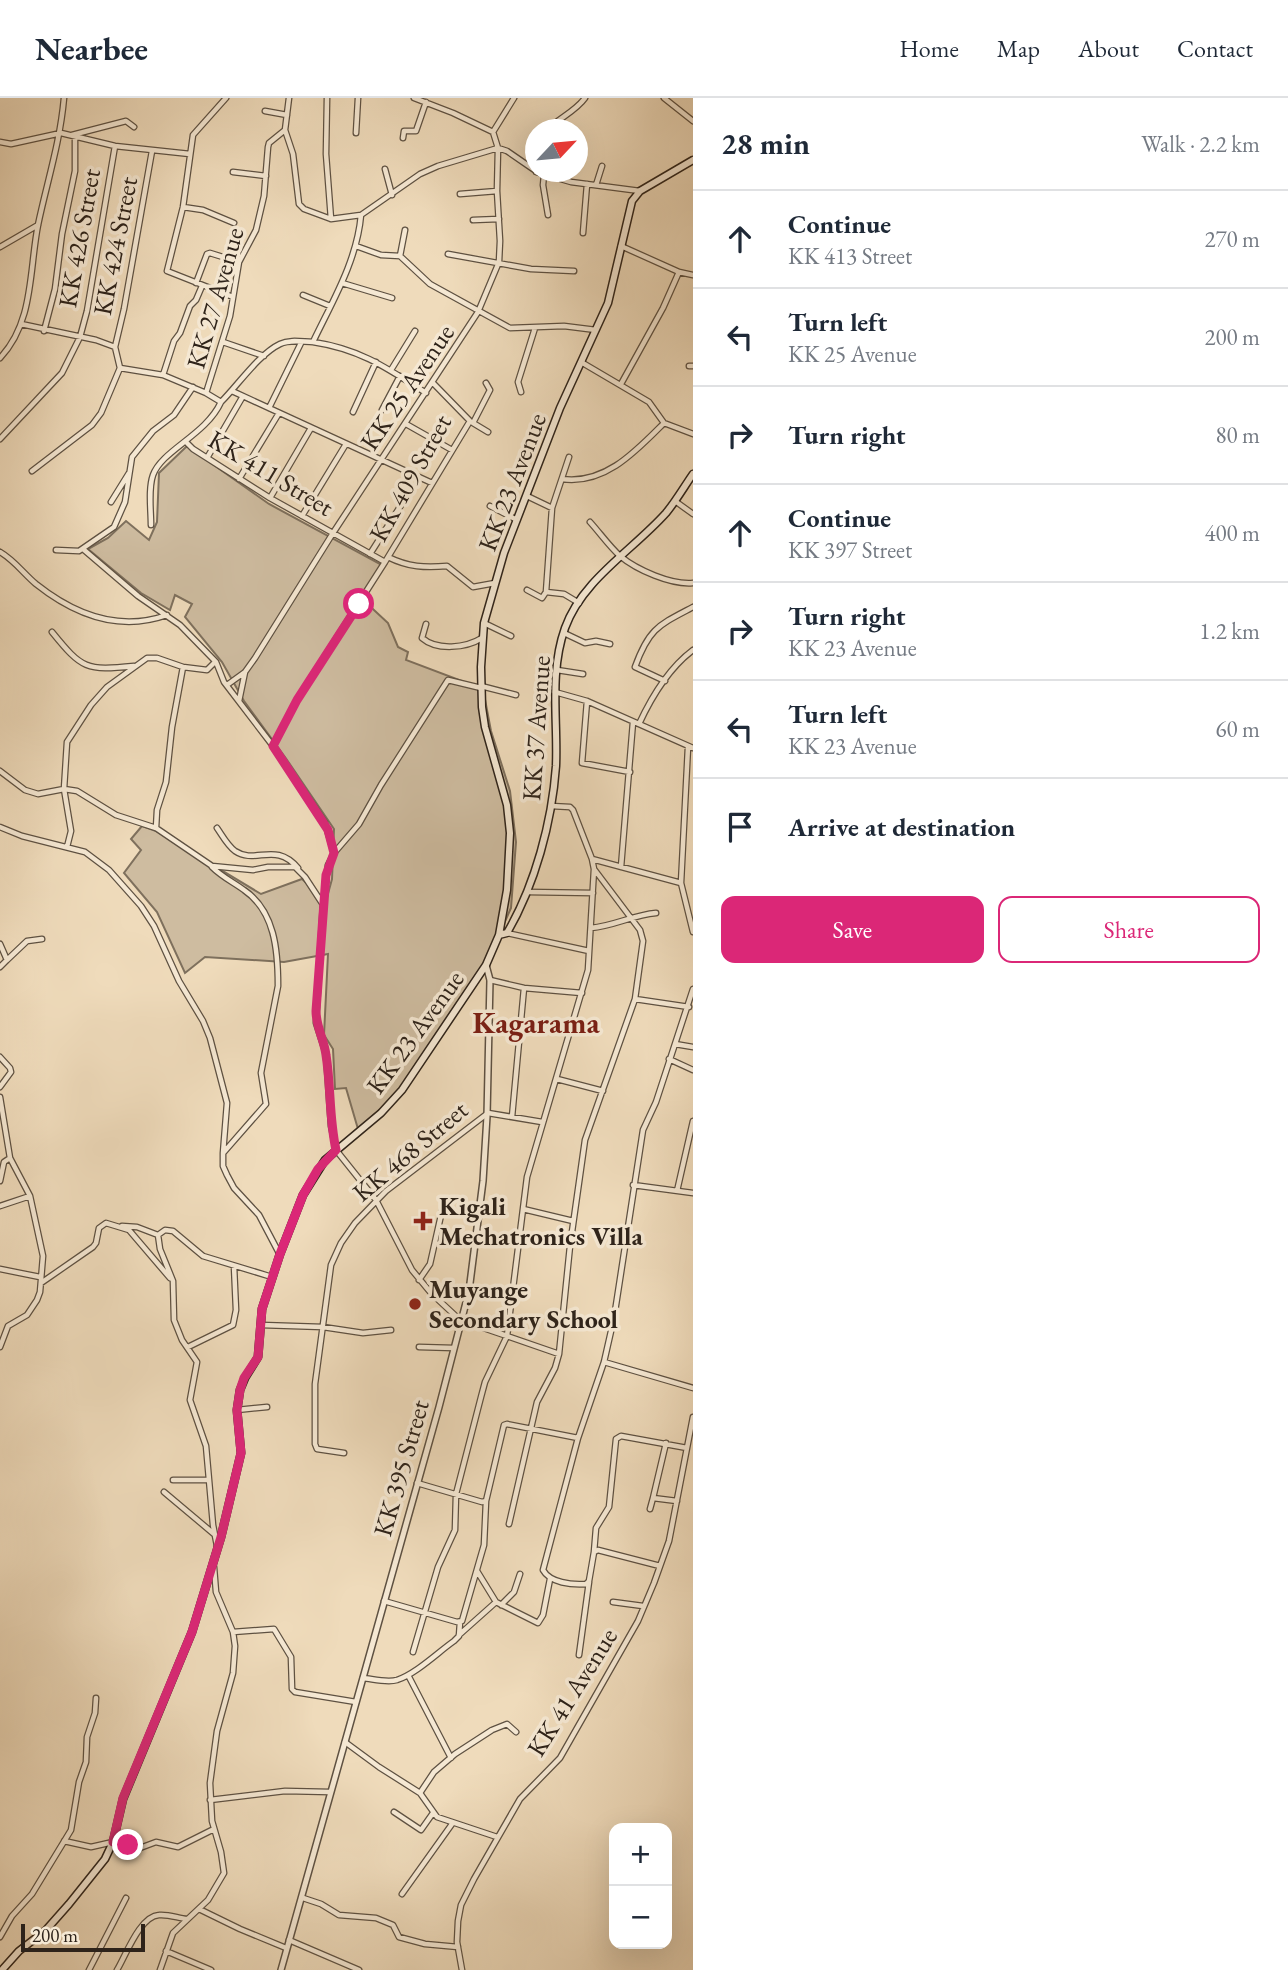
<!DOCTYPE html>
<meta charset="utf-8">
<style>
body{margin:0;font-family:"EB Garamond",serif;background:#f6f6f7;color:#1f2937}
.controls{position:absolute;right:21px;bottom:21px;display:grid;overflow:hidden;border-radius:14px;box-shadow:0 7px 28px #0002}
.controls button{width:63px;height:63px;display:grid;place-items:center;padding:0;border:0;border-bottom:2px solid #e0e1e3;background:#fff;color:#1f2937;font:35px sans-serif}
.compass{position:absolute;left:525px;top:21px;width:63px;height:63px;border-radius:50%;background:#fff;box-shadow:0 7px 28px #0002;rotate:64deg}
.scale{position:absolute;left:21px;bottom:18px;width:124px;box-sizing:border-box;padding-left:7px;border:4px solid #2e231a;border-top:0;font-size:19px;line-height:24px;white-space:nowrap;color:#2e231a;-webkit-text-stroke:5px #f5e8d3;paint-order:stroke}
.stop{position:absolute;width:21px;height:21px;margin:-16px;border:5px solid #db2777;border-radius:50%;background:#fff}
.stop.end{background:#db2777;border-color:#fff;box-shadow:0 2px 7px #0008}
.list{margin:0;padding:0;list-style:none}
h2{display:flex;justify-content:space-between;align-items:center;height:91px;margin:0;padding:0 28px;font-size:30px}
h2 small{font-size:23px;font-weight:400;color:#747a83}
.list li{display:grid;grid-template-columns:46px 1fr auto;gap:21px;align-items:center;box-sizing:border-box;height:98px;padding:0 28px;border-top:2px solid #e0e1e3}
.list b{display:block;font-size:26px;white-space:nowrap}
.list p{margin:0;font-size:23px;white-space:nowrap;color:#747a83}
.list em{font-size:23px;font-style:normal;color:#747a83}
.actions{display:flex;gap:14px;padding:21px 28px}
.actions a{flex:1;padding:16px 0;border:2px solid #db2777;border-radius:14px;text-align:center;font-size:24px;color:#db2777}
.actions .main{background:#db2777;color:#fff}
.icon{flex:none;width:38px;height:38px;fill:none;stroke:currentColor;stroke-width:2;stroke-linecap:round;stroke-linejoin:round}
.map{position:relative;flex:none;width:693px;height:1872px;overflow:hidden}
header{display:flex;align-items:center;gap:42px;box-sizing:border-box;height:98px;padding:0 35px;background:#fff;border-bottom:2px solid #e0e1e3}
header strong{font-size:33px}
nav{display:flex;gap:38px;margin-inline-start:auto;font-size:24px}
main{display:flex}
aside{flex:1;background:#fff}
.map>svg:first-child{display:block}
.green{fill:#cebca0;stroke:#7e705d;stroke-width:2}
.lines{fill:none;stroke-linecap:round;stroke-linejoin:round}
.minor-casing{stroke:#5e5142;stroke-width:7}
.tertiary-casing{stroke:#5e5142;stroke-width:8}
.secondary-casing{stroke:#2e231a;stroke-width:9}
.minor{stroke:#f5e8d3;stroke-width:4.5}
.tertiary{stroke:#f5e8d3;stroke-width:5}
.secondary{stroke:#f5e8d3;stroke-width:6}
.route{stroke:#db2777;stroke-width:9}
.poi-dot{fill:#8f2418;stroke:#f5e8d3;stroke-width:2.5}
.labels{text-anchor:middle;stroke-width:7;stroke-linejoin:round;paint-order:stroke}
.street-label{font-size:26px;fill:#2e231a;stroke:#f5e8d3}
.poi-label{font-size:26px;font-weight:bold;fill:#2e231a;stroke:#f5e8d3;text-anchor:start}
.quarter-label{font-size:30px;font-weight:bold;fill:#7a1f14;stroke:#f5e8d3}
</style>
<header>
<strong>Nearbee</strong>
<nav><a>Home</a><a>Map</a><a>About</a><a>Contact</a></nav>
</header>
<main>
<div class="map">
<svg width="693" height="1872" viewBox="0 0 693 1872">
<rect width="100%" height="100%" fill="#efdbbb"/>
<filter id="stains"><feTurbulence type="fractalNoise" baseFrequency=".00286" numOctaves="4"/><feColorMatrix values="0 0 0 0 .2 0 0 0 0 .09 0 0 0 0 .02 0 0 0 .5 -.17"/></filter>
<radialGradient id="worn" r=".72"><stop offset=".6" stop-color="#630" stop-opacity="0"/><stop offset="1" stop-color="#630" stop-opacity=".3"/></radialGradient>
<!-- green -->
<path class="green" d="M 187,348 L 269,406 L 382,467 L 360,499 L 388,525 L 398,549 L 408,554 L 406,562 L 483,591 L 491,633 L 510,693 L 516,744 L 511,810 L 486,866 L 393,1000 L 358,1031 L 346,990 L 335,991 L 333,951 L 324,937 L 328,856 L 284,864 L 205,859 L 185,875 L 157,814 L 124,775 L 141,752 L 131,741 L 142,728 L 156,733 L 261,796 L 302,781 L 326,803 L 332,781 L 334,731 L 285,659 L 244,603 L 222,564 L 185,519 L 192,506 L 175,497 L 170,512 L 141,495 L 88,451 L 108,440 L 126,423 L 149,442 L 157,424 L 159,375 Z"/>
<g class="lines">
<!-- minor casing -->
<g class="minor-casing">
<path id="minor" d="M 226,0 L 193,37 L 183,109 L 167,173 L 233,199
M 327,0 L 326,56 L 331,121
M 414,0 L 453,15 L 493,34
M 664,0 L 693,23
M 265,13 L 287,17
M 285,32 L 293,56 L 299,106 L 304,111 L 331,121 L 361,117 L 420,76 L 438,68 L 498,50 L 507,53 L 536,73
M 547,32 C 559,20 576,13 585,0
M 356,35 L 358,0
M 72,37 L 126,23 L 134,29
M 403,40 L 404,33 L 416,33 L 426,4
M 0,44 L 11,46 L 61,35 L 115,48 L 190,56
M 385,71 L 392,97
M 233,74 L 266,78
M 536,74 L 571,84 L 640,93
M 544,77 L 543,87 L 548,117
M 596,87 L 602,68
M 460,96 L 497,93
M 183,109 L 203,112 L 234,125
M 473,122 L 499,121
M 583,135 L 587,86
M 356,148 L 381,157 L 400,158 L 430,186 L 510,230 L 564,228 L 596,232
M 0,149 L 38,127
M 448,156 L 531,171 L 574,173
M 400,158 L 405,132
M 679,174 L 693,177
M 196,185 L 207,156 L 210,155 L 239,164
M 342,185 L 392,200
M 303,197 L 330,208
M 21,226 L 96,242 L 115,249 L 120,270 L 163,277 L 206,295 L 230,218 L 239,164 L 256,132 L 264,98 L 268,49 L 269,45 L 285,32 L 289,0
M 44,233 L 55,191 L 62,136 L 75,73 L 75,38
M 223,244 L 264,258
M 313,244 C 360,251 387,270 426,295
M 115,249 L 124,211 L 152,53
M 0,260 C 34,224 29,173 38,127 C 47,84 60,45 64,0
M 581,264 L 649,304 L 664,325
M 689,268 L 693,268
M 391,272 L 415,233
M 163,277 L 174,243 L 180,235 L 190,208 L 196,202 L 202,188
M 621,286 L 663,210 L 679,174 L 621,148
M 232,293 L 432,385
M 521,294 L 518,284 L 535,230
M 206,295 L 221,304 C 238,287 259,256 280,246 C 290,241 303,244 313,244 C 332,204 357,163 361,117
M 269,310 L 301,245
M 382,312 L 400,278
M 353,314 L 376,264
M 473,325 L 490,292 L 486,285
M 473,325 L 488,334
M 406,326 L 452,352
M 0,341 L 62,275 L 80,239 L 87,213 L 115,48
M 186,344 L 193,351 L 270,400 L 385,464
M 207,360 L 243,298
M 32,373 L 92,327 L 101,315 L 120,270
M 239,381 L 279,315
M 562,381 C 605,387 636,353 664,325 L 693,336
M 527,398 L 552,410
M 270,400 L 311,330
M 675,403 L 693,416
M 111,404 L 129,375
M 490,408 L 517,422
M 302,418 L 346,346
M 590,424 C 600,435 609,448 620,458 C 637,472 671,487 693,485
M 151,427 C 151,412 148,391 153,377 C 162,352 206,337 221,304
M 83,451 L 138,498 L 180,527 L 216,564 L 224,584 L 273,648 L 325,725 L 334,755
M 56,452 L 79,453 L 114,429 L 125,404 L 132,359 L 153,333 L 174,317 L 193,289
M 0,454 C 14,462 24,476 36,486 C 75,517 119,534 167,517
M 370,456 L 410,393
M 388,459 C 408,469 425,470 447,468 L 473,489 L 495,485
M 527,492 L 542,500 L 546,494
M 546,494 L 552,410 L 569,359
M 546,494 L 564,496 L 579,505
M 484,525 L 511,538
M 426,526 L 422,540 C 437,553 466,550 482,540
M 52,534 C 82,571 86,573 134,568
M 564,535 L 585,545 L 596,543 L 610,546
M 557,572 L 583,576
M 665,583 L 635,569 C 649,530 659,527 693,509
M 227,587 L 245,574 L 255,560 L 333,435 L 478,214 L 499,164 L 500,143 L 497,93 L 498,50 L 493,34 L 514,0
M 481,588 L 516,597
M 481,590 L 448,582 L 381,687 L 359,726 L 334,755 L 328,767 L 323,806 L 316,925 L 326,956 L 331,1028 L 336,1052 L 376,1102 L 412,1172 L 431,1195 L 460,1222 L 507,1238 L 527,1079 L 588,872 L 594,771
M 555,594 L 587,603 L 693,650
M 239,603 L 245,574
M 587,603 L 582,665 L 630,674
M 639,626 C 651,600 669,570 693,552
M 273,648 L 297,602 L 385,464 L 470,323 L 433,285
M 688,649 L 681,785 L 693,834
M 0,673 L 25,692 L 38,696 L 64,691 L 77,693 L 116,717 L 156,730 L 212,768 L 253,772 L 268,769 L 295,769 L 305,779 L 322,805
M 0,729 L 22,738 L 85,754 L 109,772 L 141,808 L 154,828 L 179,883 L 203,923 L 210,940 L 227,1005 L 223,1055 L 223,1068 L 227,1077 L 234,1090 L 259,1117 L 279,1155
M 156,730 L 157,712 L 166,684 L 172,629 L 183,569
M 217,730 C 222,737 227,747 235,753 C 256,767 275,743 298,770
M 67,749 L 71,733 L 64,691 L 67,644 L 91,607 L 107,589 L 147,560 L 157,560 L 183,569 L 207,572 L 215,564
M 592,761 L 681,785
M 212,769 C 222,779 233,784 244,792 C 275,813 278,853 278,888 L 261,975 L 266,1006 L 224,1054
M 621,769 L 633,624
M 527,794 L 593,795
M 591,830 C 614,828 633,817 656,815
M 507,835 L 589,853
M 0,846 L 7,862 L 0,869
M 7,862 L 27,843 L 42,841
M 490,882 L 524,890 L 582,895
M 635,901 L 689,909
M 675,946 L 693,949
M 0,959 L 10,970 L 11,974 L 0,989
M 669,961 L 693,972
M 557,981 L 603,993
M 0,999 L 10,1060 L 30,1098 L 43,1158 L 40,1194 L 37,1202 L 27,1217 L 8,1228 L 0,1249
M 512,1019 L 524,890
M 0,1083 L 4,1064 L 10,1060
M 633,1087 L 693,1095
M 677,1093 L 693,1023
M 0,1108 L 30,1098
M 523,1111 L 573,1123
M 122,1128 L 137,1129 L 158,1137
M 0,1171 L 40,1179
M 419,1182 L 430,1166 L 444,1104
M 41,1185 L 93,1149 L 96,1145 L 99,1130 L 106,1125 L 129,1132 L 170,1180
M 261,1227 L 323,1229 L 363,1235 L 391,1232
M 188,1249 L 233,1227 L 236,1212 L 234,1168
M 419,1249 L 454,1250
M 604,1264 L 693,1290
M 237,1312 L 267,1309
M 578,1340 L 543,1472 C 550,1485 572,1487 586,1486 L 589,1483 L 594,1454 L 598,1452 L 660,1468
M 344,1355 L 317,1351 L 315,1346 L 315,1286 L 331,1167 L 341,1145 L 355,1125 L 386,1093 L 488,1015 L 542,1024
M 173,1382 L 208,1382
M 417,1385 L 482,1404 L 486,1403 L 504,1327 L 507,1326 L 578,1340 L 604,1264 L 614,1220 L 643,1032 L 656,1004 L 693,891
M 164,1394 L 214,1436
M 653,1400 L 666,1345
M 650,1411 L 653,1400 L 677,1403
M 509,1426 L 537,1304 L 555,1270 L 559,1256 L 570,1148 L 585,1042 L 635,901 L 643,843 L 640,832 L 594,771 L 592,761 L 573,712 L 570,709 L 551,708
M 217,1448 L 213,1427 L 206,1348 L 190,1302 L 197,1264 L 182,1242 L 174,1222 L 173,1183 L 160,1151 L 158,1137 L 165,1132 L 173,1133 L 203,1158 L 272,1179
M 594,1454 L 596,1430 L 609,1409 L 616,1341 L 621,1338 L 687,1350
M 477,1473 L 496,1504 L 538,1525 L 543,1517 L 550,1481
M 384,1503 L 457,1524 L 462,1523 L 484,1447 L 486,1403
M 613,1504 L 643,1508
M 501,1507 L 514,1494 L 520,1476
M 233,1534 L 274,1531 L 291,1559 L 292,1591 L 295,1594 L 356,1604
M 459,1537 L 496,1504
M 413,1554 L 438,1469 L 455,1432 L 456,1396 L 481,1299 L 485,1284 L 507,1238 L 559,1256
M 579,1557 L 589,1484
M 408,1577 L 451,1660
M 363,1580 C 373,1581 387,1585 397,1582 C 417,1575 437,1555 454,1543 L 459,1538 L 460,1524
M 345,1644 L 379,1669 L 420,1695 L 437,1719 L 497,1739
M 420,1695 L 434,1674 L 455,1656 L 492,1632 L 507,1626 L 516,1634
M 210,1702 L 285,1693 L 330,1694
M 394,1714 L 421,1732 L 433,1715
M 64,1743 L 91,1749 L 113,1744 L 140,1750 L 156,1744 L 178,1749 L 214,1731
M 402,1796 L 452,1726
M 303,1800 L 321,1806 L 339,1817 L 376,1820 L 393,1827 L 399,1839 L 425,1846 L 458,1849
M 199,1811 L 240,1831 L 286,1850
M 0,1839 L 12,1818 L 32,1796 L 71,1732 L 79,1684 L 86,1664 L 87,1639 L 95,1615 L 96,1600
M 289,1842 L 359,1872
M 166,1853 L 211,1872
M 89,1872 L 126,1800
M 117,1872 C 126,1857 140,1818 159,1817 C 168,1816 178,1820 187,1821
M 160,1872 L 173,1835 L 208,1802 L 224,1775 L 221,1754 L 212,1723 L 210,1685 L 217,1633 L 233,1575 L 235,1548 L 233,1534 L 216,1494 L 214,1469
M 462,1872 L 457,1844 L 458,1823 L 461,1807 L 474,1781 L 520,1701 L 560,1660 L 638,1523 L 654,1485 L 669,1443 L 693,1319"/>
</g>
<!-- tertiary casing -->
<g class="tertiary-casing">
<path id="tertiary" d="M 281,1872 L 439,1309 L 469,1193 L 483,1083 L 487,1018 L 490,882 L 486,867"/>
</g>
<!-- secondary casing -->
<g class="secondary-casing">
<path id="secondary" d="M 499,837 L 507,835 C 535,787 552,724 556,668 C 558,622 549,575 565,530 C 582,482 633,452 666,415 C 676,403 684,389 693,376
M 2,1872 L 19,1853 L 46,1832 L 69,1806 L 105,1761 L 113,1744 L 123,1701 L 192,1534 L 221,1439 L 241,1355 L 237,1312 L 240,1292 L 245,1280 L 258,1259 L 262,1211 L 280,1156 L 303,1097 L 325,1062 L 381,1015 L 402,992 L 486,867 L 499,837 L 507,792 L 510,735 L 507,707 L 485,629 L 482,609 L 481,569 L 484,525 L 504,455 L 560,310 L 608,205 L 632,103 L 640,93 L 693,62"/>
</g>
<!-- minor -->
<use href="#minor" class="minor"/>
<!-- tertiary -->
<use href="#tertiary" class="tertiary"/>
<!-- secondary -->
<use href="#secondary" class="secondary"/>
</g>
<g class="lines">
<!-- route -->
<path class="route" d="M 128,1747 L 113,1744 L 123,1700 L 192,1534 L 221,1439 L 241,1355 L 237,1312 L 240,1292 L 244,1280 L 258,1259 L 262,1211 L 280,1156 L 303,1097 L 318,1071 L 336,1052 C 329,1020 331,988 326,957 C 324,941 316,929 316,913 L 326,777 L 334,755 L 328,732 L 273,648 L 297,602 L 359,506"/>
</g>
<!-- markers -->
<g class="poi-dot">
<path d="M419.5 1112.5h7v7h7v7h-7v7h-7v-7h-7v-7h7z"/>
<circle cx="415" cy="1206" r="7"/>
</g>
<g class="labels">
<!-- street labels -->
<g class="street-label">
<text transform="translate(79 140) rotate(-80)" y="9">KK 426 Street</text>
<text transform="translate(115 148) rotate(-79)" y="9">KK 424 Street</text>
<text transform="translate(215 200) rotate(-74)" y="9">KK 27 Avenue</text>
<text transform="translate(407 289) rotate(-56)" y="9">KK 25 Avenue</text>
<text transform="translate(271 375) rotate(31)" y="9">KK 411 Street</text>
<text transform="translate(410 380) rotate(-61)" y="9">KK 409 Street</text>
<text transform="translate(512 384) rotate(-69)" y="9">KK 23 Avenue</text>
<text transform="translate(536 630) rotate(-86)" y="9">KK 37 Avenue</text>
<text transform="translate(415 934) rotate(-54)" y="9">KK 23 Avenue</text>
<text transform="translate(410 1053) rotate(-40)" y="9">KK 468 Street</text>
<text transform="translate(401 1370) rotate(-74)" y="9">KK 395 Street</text>
<text transform="translate(572 1594) rotate(-58)" y="9">KK 41 Avenue</text>
</g>
<!-- poi labels -->
<g class="poi-label">
<text x="439" y="1117">Kigali<tspan x="439" dy="30">Mechatronics Villa</tspan></text>
<text x="429" y="1200">Muyange<tspan x="429" dy="30">Secondary School</tspan></text>
</g>
<!-- quarter labels -->
<g class="quarter-label">
<text x="536" y="935">Kagarama</text>
</g>
</g>
<rect width="100%" height="100%" filter="url(#stains)"/>
<rect width="100%" height="100%" fill="url(#worn)"/>
</svg>
<div class="controls">
<button>+</button>
<button>−</button>
</div>
<svg class="compass" viewBox="-18 -18 36 36"><path d="M0-13l5 13h-10z" fill="#e53935"/><path d="M0 13l5-13h-10z" fill="#747a83"/></svg>
<div class="scale">200 m</div>
<div class="stop" style="left:359px;top:506px"></div>
<div class="stop end" style="left:128px;top:1747px"></div>
</div>
<aside>
<h2>28 min<small>Walk · 2.2 km</small></h2>
<ul class="list">
<li><svg class="icon" aria-label="ahead" viewBox="0 0 24 24"><path d="M12 20V5M6 11l6-6 6 6"/></svg><div><b>Continue</b><p>KK 413 Street</p></div><em>270 m</em></li>
<li><svg class="icon" aria-label="left" viewBox="0 0 24 24"><path d="M17 20v-9H6M10 6l-5 5 5 5"/></svg><div><b>Turn left</b><p>KK 25 Avenue</p></div><em>200 m</em></li>
<li><svg class="icon" aria-label="right" viewBox="0 0 24 24"><path d="M7 20v-9h11M14 6l5 5-5 5"/></svg><div><b>Turn right</b></div><em>80 m</em></li>
<li><svg class="icon" aria-label="ahead" viewBox="0 0 24 24"><path d="M12 20V5M6 11l6-6 6 6"/></svg><div><b>Continue</b><p>KK 397 Street</p></div><em>400 m</em></li>
<li><svg class="icon" aria-label="right" viewBox="0 0 24 24"><path d="M7 20v-9h11M14 6l5 5-5 5"/></svg><div><b>Turn right</b><p>KK 23 Avenue</p></div><em>1.2 km</em></li>
<li><svg class="icon" aria-label="left" viewBox="0 0 24 24"><path d="M17 20v-9H6M10 6l-5 5 5 5"/></svg><div><b>Turn left</b><p>KK 23 Avenue</p></div><em>60 m</em></li>
<li><svg class="icon" aria-label="arrive" viewBox="0 0 24 24"><path d="M6 21V4h12l-3 4 3 4H6"/></svg><div><b>Arrive at destination</b></div></li>
</ul>
<div class="actions"><a class="main">Save</a><a>Share</a></div>
</aside>
</main>
